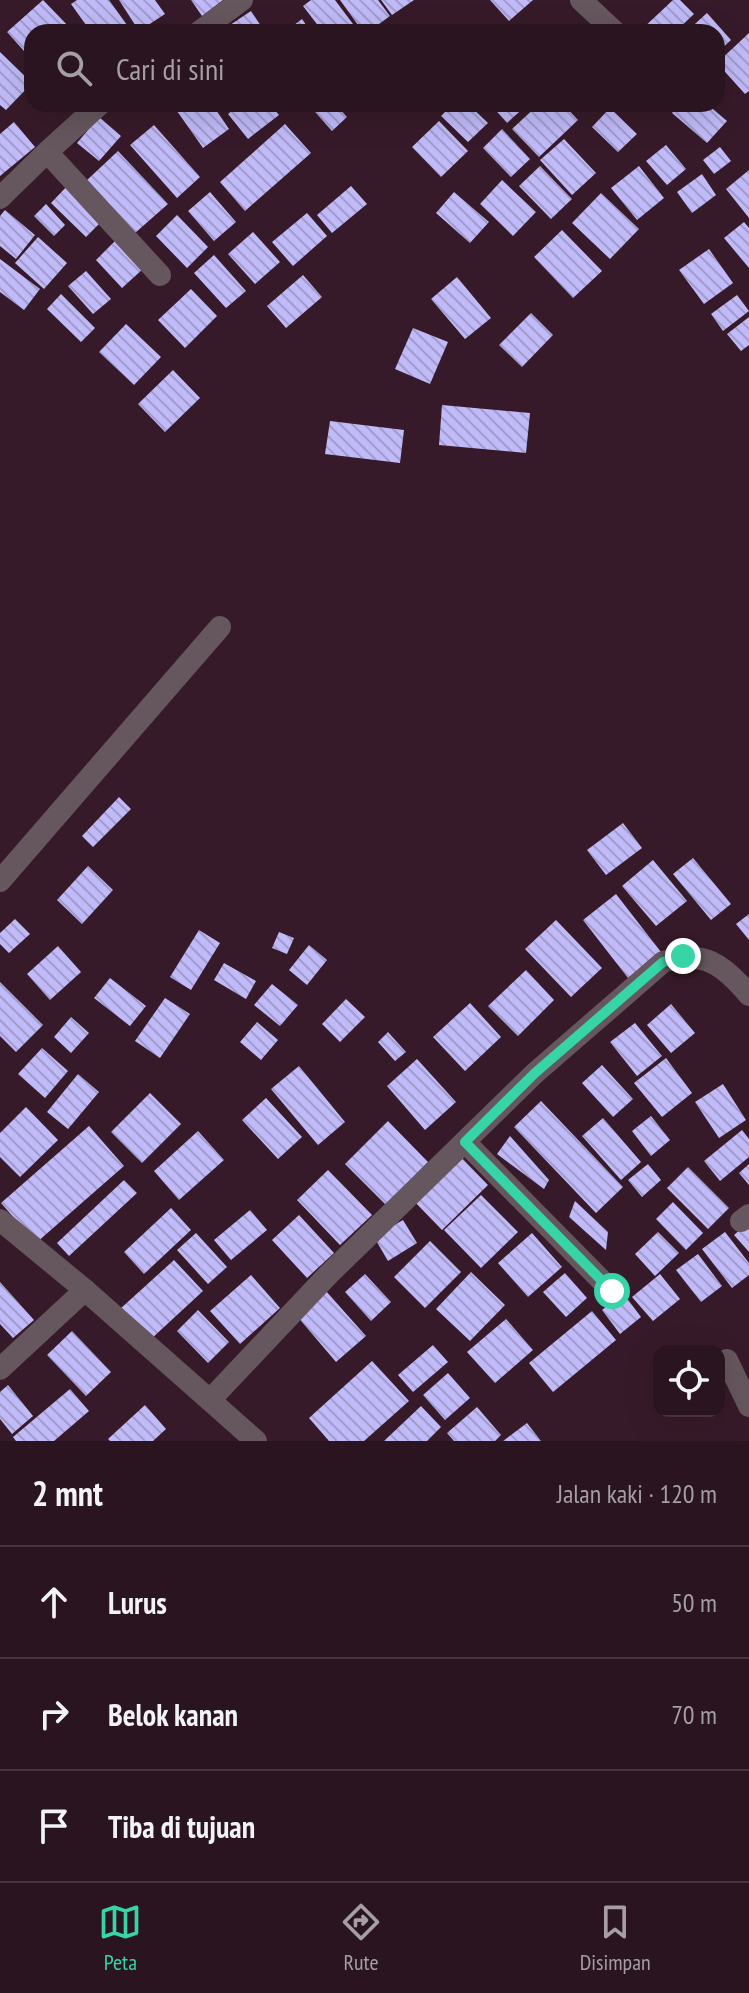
<!DOCTYPE html>
<html lang="id">
<meta charset="utf-8">
<style>
body{margin:0;font-family:"PT Sans Narrow",sans-serif;background:#35212c;color:#f1f3f6}
.controls{position:absolute;right:24px;bottom:24px;display:grid;overflow:hidden;border-radius:16px;box-shadow:0 8px 32px #0002}
.controls button{width:72px;height:72px;display:grid;place-items:center;padding:0;border:0;border-bottom:2px solid #45333d;background:#29141f;color:#f1f3f6;font:40px sans-serif}
.stop{position:absolute;width:24px;height:24px;margin:-18px;border:6px solid #36d4a7;border-radius:50%;background:#fff}
.stop.end{background:#36d4a7;border-color:#fff;box-shadow:0 2px 8px #0008}
.list{margin:0;padding:0;list-style:none}
h2{display:flex;justify-content:space-between;align-items:center;height:104px;margin:0;padding:0 32px;font-size:34px}
h2 small{font-size:26px;font-weight:400;color:#a59ea4}
.list li{display:grid;grid-template-columns:52px 1fr auto;gap:24px;align-items:center;box-sizing:border-box;height:112px;padding:0 32px;border-top:2px solid #45333d}
.list b{display:block;font-size:30px;white-space:nowrap}
.list em{font-size:26px;font-style:normal;color:#a59ea4}
.icon{flex:none;width:44px;height:44px;fill:none;stroke:currentColor;stroke-width:2;stroke-linecap:round;stroke-linejoin:round}
.map{position:relative;flex:none;width:749px;height:1441px;overflow:hidden}
.search{position:absolute;background:#29141f;box-shadow:0 8px 32px #0002;left:24px;right:24px;top:24px;height:88px;display:flex;align-items:center;gap:20px;box-sizing:border-box;padding:0 28px;border-radius:24px;color:#a59ea4;font-size:30px}
.sheet{height:440px;background:#29141f}
nav{display:flex;justify-content:space-around;align-items:center;box-sizing:border-box;height:112px;border-top:2px solid #45333d;background:#29141f;font-size:22px;color:#a59ea4}
nav a{display:grid;justify-items:center;gap:4px}
nav .on{color:#36d4a7}
.map>svg:first-child{display:block}
.building{fill:url(#building-back-hatch)}
.lines{fill:none;stroke-linecap:round;stroke-linejoin:round}
.minor{stroke:#66565e;stroke-width:22}
.tertiary{stroke:#66565e;stroke-width:22}
.route{stroke:#36d4a7;stroke-width:10}
</style>
<div class="map">
<svg width="749" height="1441" viewBox="0 0 749 1441">
<defs>
<pattern id="building-back-hatch" width="6" height="6" patternUnits="userSpaceOnUse" patternTransform="scale(2)"><rect width="6" height="6" fill="#c0baf8"/><path d="M-1 5l2 2M0 0l6 6M5-1l2 2" fill="none" stroke="#a29ccc"/></pattern>
</defs>
<rect width="100%" height="100%" fill="#371a29"/>
<!-- building -->
<path class="building" d="M 43,0 L 74,32 L 32,32 L 32,60 L 7,32 Z
M 77,0 L 109,0 L 132,32 L 91,32 L 71,4 Z
M 119,0 L 155,0 L 165,14 L 139,31 Z
M 191,0 L 223,0 L 202,16 Z
M 311,0 L 335,0 L 359,32 L 323,32 L 303,6 Z
M 340,0 L 378,0 L 390,16 L 368,32 L 363,32 Z
M 381,0 L 414,0 L 392,15 Z
M 490,0 L 533,0 L 509,21 Z
M 673,0 L 680,0 L 694,14 L 675,32 L 643,32 L 641,30 Z
M 251,11 L 265,32 L 235,32 L 230,25 Z
M 707,13 L 731,40 L 717,53 L 717,32 L 686,32 Z
M 302,19 L 311,32 L 285,32 Z
M 749,33 L 749,91 L 745,94 L 717,63 Z
M 0,52 L 32,83 L 6,110 L 0,105 Z
M 172,104 L 212,104 L 229,129 L 203,148 Z
M 240,104 L 270,104 L 279,115 L 248,139 L 228,114 Z
M 308,104 L 335,104 L 347,117 L 332,131 Z
M 453,104 L 468,104 L 488,123 L 468,142 L 441,116 Z
M 490,104 L 528,104 L 507,123 Z
M 539,104 L 563,104 L 578,120 L 539,157 L 512,129 Z
M 679,104 L 707,104 L 727,121 L 707,143 L 672,113 Z
M 610,108 L 637,134 L 618,152 L 592,127 Z
M 99,117 L 121,136 L 99,161 L 77,143 Z
M 439,121 L 468,151 L 441,177 L 412,147 Z
M 14,122 L 35,147 L 0,176 L 0,134 Z
M 285,124 L 311,153 L 245,211 L 220,182 Z
M 154,125 L 200,177 L 177,198 L 130,145 Z
M 502,129 L 530,159 L 511,177 L 483,148 Z
M 564,139 L 596,173 L 572,195 L 540,160 Z
M 666,145 L 686,169 L 667,185 L 646,161 Z
M 720,147 L 731,161 L 714,174 L 703,160 Z
M 118,151 L 168,204 L 135,233 L 86,181 Z
M 540,166 L 572,199 L 551,219 L 519,186 Z
M 639,166 L 664,198 L 637,220 L 611,188 Z
M 749,170 L 749,218 L 726,189 Z
M 702,174 L 716,195 L 692,213 L 677,192 Z
M 502,180 L 536,212 L 513,236 L 480,204 Z
M 69,184 L 104,219 L 86,237 L 51,203 Z
M 351,186 L 367,204 L 332,233 L 317,215 Z
M 210,192 L 236,222 L 214,241 L 188,211 Z
M 454,192 L 489,222 L 470,243 L 436,213 Z
M 601,193 L 639,229 L 610,259 L 572,223 Z
M 46,204 L 65,225 L 54,236 L 34,216 Z
M 5,210 L 35,235 L 16,259 L 0,246 L 0,216 Z
M 307,213 L 327,236 L 293,266 L 272,242 Z
M 177,215 L 208,247 L 187,268 L 156,236 Z
M 744,222 L 749,228 L 749,268 L 724,238 Z
M 562,230 L 602,271 L 573,298 L 534,257 Z
M 253,232 L 280,262 L 255,284 L 228,254 Z
M 38,237 L 67,263 L 44,289 L 15,263 Z
M 116,240 L 143,269 L 122,288 L 96,260 Z
M 709,249 L 733,283 L 704,304 L 679,270 Z
M 214,255 L 246,291 L 226,308 L 194,273 Z
M 0,259 L 40,289 L 24,310 L 0,292 Z
M 86,271 L 111,299 L 93,314 L 68,286 Z
M 303,275 L 322,297 L 286,328 L 267,306 Z
M 457,277 L 491,318 L 465,339 L 431,299 Z
M 191,289 L 217,316 L 185,348 L 158,320 Z
M 61,294 L 95,328 L 81,342 L 47,309 Z
M 737,295 L 749,311 L 723,331 L 711,314 Z
M 531,313 L 553,335 L 522,367 L 499,345 Z
M 749,317 L 749,345 L 741,351 L 727,334 Z
M 126,324 L 161,357 L 134,385 L 99,352 Z
M 413,328 L 448,342 L 430,384 L 395,369 Z
M 173,370 L 200,398 L 165,432 L 138,404 Z
M 442,405 L 530,413 L 526,453 L 439,445 Z
M 330,421 L 404,430 L 400,463 L 325,454 Z
M 119,797 L 131,809 L 93,847 L 82,836 Z
M 623,823 L 642,848 L 606,875 L 587,850 Z
M 693,858 L 731,904 L 711,920 L 673,874 Z
M 653,860 L 687,901 L 656,926 L 622,886 Z
M 88,866 L 113,890 L 82,924 L 57,900 Z
M 616,894 L 661,952 L 628,978 L 583,920 Z
M 749,914 L 749,940 L 736,924 Z
M 15,919 L 30,934 L 9,953 L 0,944 L 0,933 Z
M 556,920 L 602,968 L 571,997 L 525,949 Z
M 199,930 L 220,943 L 191,990 L 170,977 Z
M 279,932 L 294,938 L 287,954 L 272,948 Z
M 309,945 L 327,960 L 307,985 L 289,970 Z
M 58,946 L 81,972 L 50,1000 L 27,974 Z
M 224,963 L 256,981 L 246,999 L 214,980 Z
M 526,970 L 554,1000 L 518,1036 L 488,1006 Z
M 110,978 L 146,1006 L 130,1026 L 94,998 Z
M 0,982 L 43,1025 L 16,1052 L 0,1036 Z
M 272,984 L 298,1005 L 280,1026 L 254,1005 Z
M 165,998 L 190,1014 L 160,1058 L 135,1041 Z
M 346,999 L 365,1017 L 340,1042 L 322,1024 Z
M 470,1003 L 501,1037 L 465,1071 L 433,1037 Z
M 671,1004 L 695,1033 L 671,1053 L 647,1025 Z
M 71,1017 L 89,1033 L 71,1053 L 54,1037 Z
M 257,1022 L 278,1040 L 261,1060 L 240,1042 Z
M 635,1023 L 662,1056 L 637,1076 L 610,1042 Z
M 388,1032 L 406,1052 L 395,1061 L 378,1042 Z
M 42,1048 L 68,1071 L 45,1098 L 18,1074 Z
M 666,1058 L 692,1093 L 662,1117 L 634,1083 Z
M 417,1059 L 456,1102 L 425,1130 L 387,1086 Z
M 602,1065 L 633,1099 L 613,1117 L 582,1083 Z
M 299,1066 L 345,1122 L 318,1145 L 271,1089 Z
M 78,1074 L 99,1092 L 68,1129 L 47,1112 Z
M 723,1084 L 746,1120 L 719,1138 L 695,1102 Z
M 150,1093 L 181,1124 L 142,1163 L 111,1132 Z
M 266,1098 L 302,1137 L 278,1159 L 242,1120 Z
M 541,1101 L 623,1187 L 596,1213 L 514,1127 Z
M 26,1107 L 58,1140 L 20,1177 L 0,1157 L 0,1133 Z
M 651,1116 L 670,1140 L 651,1156 L 632,1131 Z
M 603,1118 L 641,1162 L 621,1180 L 582,1136 Z
M 388,1121 L 428,1162 L 386,1205 L 345,1164 Z
M 89,1126 L 124,1166 L 36,1243 L 1,1203 Z
M 742,1130 L 749,1139 L 749,1157 L 720,1181 L 704,1161 Z
M 198,1131 L 224,1160 L 179,1200 L 154,1171 Z
M 510,1136 L 549,1180 L 544,1189 L 497,1154 Z
M 458,1154 L 488,1185 L 442,1230 L 412,1199 Z
M 648,1164 L 661,1180 L 642,1197 L 628,1180 Z
M 749,1164 L 749,1185 L 739,1173 Z
M 688,1167 L 729,1208 L 708,1229 L 667,1188 Z
M 328,1170 L 372,1215 L 340,1245 L 297,1200 Z
M 124,1180 L 137,1193 L 69,1256 L 57,1243 Z
M 481,1195 L 518,1232 L 481,1268 L 444,1230 Z
M 575,1201 L 608,1232 L 606,1250 L 569,1217 Z
M 673,1202 L 703,1233 L 686,1250 L 656,1219 Z
M 171,1208 L 191,1230 L 144,1274 L 124,1252 Z
M 250,1210 L 267,1230 L 231,1260 L 214,1240 Z
M 299,1215 L 334,1253 L 307,1278 L 272,1240 Z
M 403,1220 L 417,1243 L 388,1261 L 374,1237 Z
M 749,1222 L 749,1252 L 734,1235 Z
M 658,1232 L 679,1253 L 655,1276 L 635,1254 Z
M 725,1232 L 749,1263 L 749,1275 L 732,1288 L 702,1249 Z
M 196,1233 L 227,1267 L 208,1284 L 177,1250 Z
M 532,1233 L 562,1267 L 528,1297 L 498,1263 Z
M 430,1241 L 461,1272 L 425,1308 L 394,1277 Z
M 698,1254 L 722,1286 L 701,1302 L 676,1270 Z
M 174,1260 L 203,1291 L 150,1340 L 120,1309 Z
M 471,1272 L 505,1305 L 470,1341 L 436,1309 Z
M 565,1273 L 587,1298 L 566,1317 L 543,1292 Z
M 365,1274 L 391,1302 L 371,1321 L 345,1292 Z
M 660,1274 L 680,1299 L 653,1321 L 632,1297 Z
M 251,1275 L 280,1308 L 240,1344 L 210,1311 Z
M 0,1282 L 34,1320 L 13,1338 L 0,1324 Z
M 325,1290 L 366,1336 L 336,1362 L 296,1315 Z
M 623,1293 L 641,1317 L 620,1334 L 602,1310 Z
M 198,1310 L 229,1342 L 208,1363 L 177,1331 Z
M 592,1311 L 616,1340 L 553,1392 L 529,1363 Z
M 506,1319 L 533,1350 L 495,1383 L 467,1352 Z
M 72,1331 L 111,1372 L 86,1396 L 47,1355 Z
M 433,1345 L 448,1362 L 413,1392 L 398,1375 Z
M 372,1361 L 409,1401 L 364,1441 L 329,1441 L 309,1418 Z
M 448,1373 L 470,1398 L 445,1420 L 423,1395 Z
M 8,1385 L 33,1416 L 12,1434 L 0,1419 L 0,1392 Z
M 70,1389 L 89,1411 L 54,1441 L 16,1441 L 13,1437 Z
M 145,1405 L 166,1429 L 153,1441 L 110,1441 L 108,1439 Z
M 421,1406 L 441,1427 L 427,1441 L 384,1441 Z
M 477,1407 L 501,1435 L 495,1441 L 454,1441 L 447,1433 Z
M 527,1423 L 541,1441 L 503,1441 Z"/>
<g class="lines">
<!-- minor -->
<path class="minor" d="M 581,0 L 615,32
M 199,32 L 242,0
M 47,152 L 160,275
M 0,198 L 47,152 L 100,104
M 0,881 L 220,627
M 465,1142 L 612,1291
M 741,1221 L 749,1215
M 727,1360 L 749,1406
M 0,1369 L 85,1290
M 211,1399 L 329,1274 L 535,1073 L 663,962 C 704,950 723,964 749,995"/>
<!-- tertiary -->
<path class="tertiary" d="M 0,1220 L 85,1290 L 256,1441"/>
</g>
<g class="lines">
<!-- route -->
<path class="route" d="M 612,1291 L 465,1142 L 535,1073 L 663,962 L 683,956"/>
</g>
</svg>
<div class="controls">
<button><svg class="icon" aria-label="locate" viewBox="0 0 24 24"><circle cx="12" cy="12" r="6"/><path d="M12 2v4M12 18v4M2 12h4M18 12h4"/></svg></button>
</div>
<div class="stop" style="left:612px;top:1291px"></div>
<div class="stop end" style="left:683px;top:956px"></div>
<div class="search"><svg class="icon" aria-label="search" viewBox="0 0 24 24"><circle cx="10" cy="10" r="6"/><path d="M15 15l6 6"/></svg>Cari di sini</div>
</div>
<section class="sheet">
<h2>2 mnt<small>Jalan kaki · 120 m</small></h2>
<ul class="list">
<li><svg class="icon" aria-label="ahead" viewBox="0 0 24 24"><path d="M12 20V5M6 11l6-6 6 6"/></svg><div><b>Lurus</b></div><em>50 m</em></li>
<li><svg class="icon" aria-label="right" viewBox="0 0 24 24"><path d="M7 20v-9h11M14 6l5 5-5 5"/></svg><div><b>Belok kanan</b></div><em>70 m</em></li>
<li><svg class="icon" aria-label="arrive" viewBox="0 0 24 24"><path d="M6 21V4h12l-3 4 3 4H6"/></svg><div><b>Tiba di tujuan</b></div></li>
</ul>
</section>
<nav>
<a class="on"><svg class="icon" aria-label="map" viewBox="0 0 24 24"><path d="M3 6l6-2 6 2 6-2v14l-6 2-6-2-6 2zM9 4v14M15 6v14"/></svg>Peta</a>
<a><svg class="icon" aria-label="directions" viewBox="0 0 24 24"><path d="M12 3l9 9-9 9-9-9zM9 14v-3h6M13 9l2 2-2 2"/></svg>Rute</a>
<a><svg class="icon" aria-label="saved" viewBox="0 0 24 24"><path d="M7 4h10v16l-5-4-5 4z"/></svg>Disimpan</a>
</nav>
